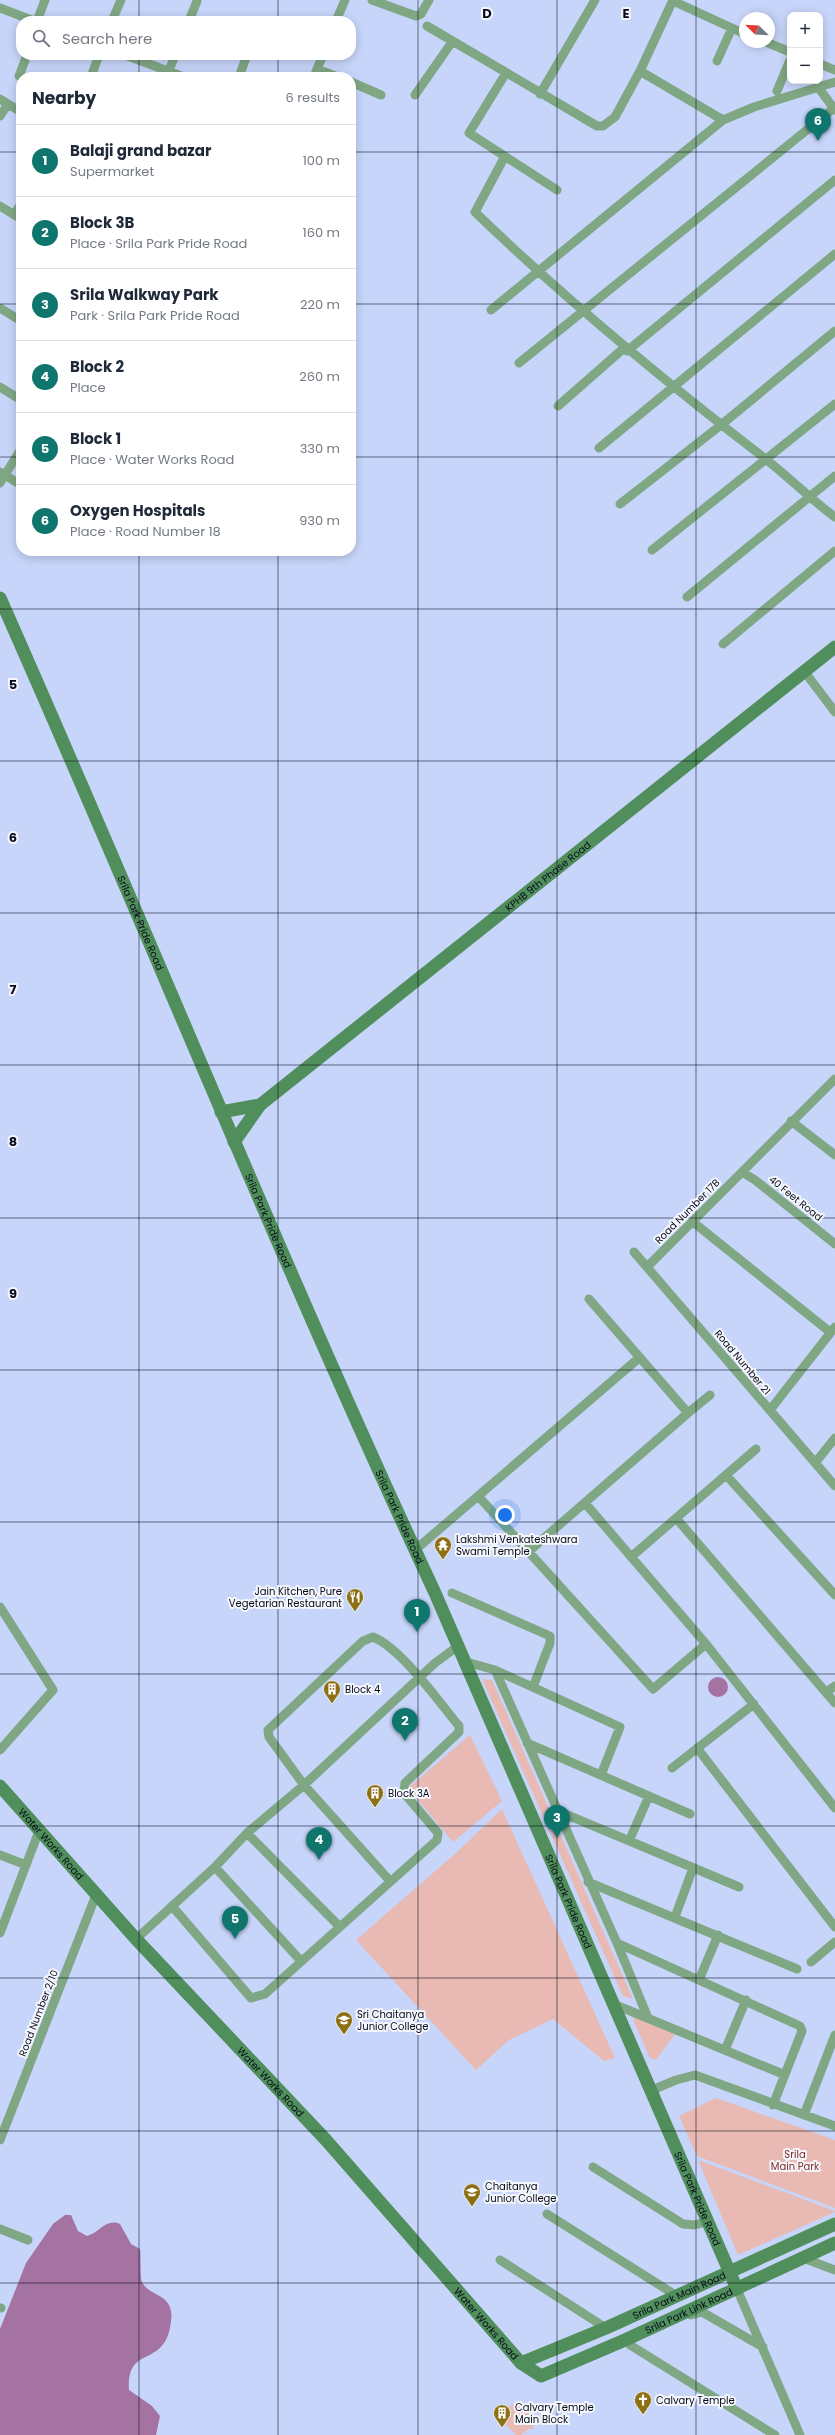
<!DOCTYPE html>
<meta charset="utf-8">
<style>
body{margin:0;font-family:Poppins,sans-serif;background:#f6f6f7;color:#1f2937}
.controls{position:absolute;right:12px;top:12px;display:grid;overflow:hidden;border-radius:8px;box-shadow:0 2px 10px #0003}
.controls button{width:36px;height:36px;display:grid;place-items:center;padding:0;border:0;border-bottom:1px solid #e0e1e3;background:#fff;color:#1f2937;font:20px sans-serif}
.compass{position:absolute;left:739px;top:12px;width:36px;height:36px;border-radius:50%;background:#fff;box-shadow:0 2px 10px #0003;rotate:294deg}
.you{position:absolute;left:505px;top:1515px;width:14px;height:14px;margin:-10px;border:3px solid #fff;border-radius:50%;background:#1a73e8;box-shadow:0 0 0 6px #1a73e833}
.badge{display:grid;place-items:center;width:26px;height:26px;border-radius:50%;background:#0f766e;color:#fff;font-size:13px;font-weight:700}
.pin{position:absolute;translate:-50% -33px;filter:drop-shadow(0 1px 2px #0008)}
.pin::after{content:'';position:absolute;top:21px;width:14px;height:12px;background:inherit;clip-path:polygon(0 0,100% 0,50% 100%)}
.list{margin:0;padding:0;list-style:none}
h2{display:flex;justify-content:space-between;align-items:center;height:52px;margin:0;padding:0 16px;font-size:17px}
h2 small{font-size:13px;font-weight:400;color:#747a83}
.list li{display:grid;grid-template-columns:26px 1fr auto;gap:12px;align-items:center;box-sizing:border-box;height:72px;padding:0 16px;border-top:1px solid #e0e1e3}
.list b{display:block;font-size:15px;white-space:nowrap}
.list p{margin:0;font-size:13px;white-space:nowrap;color:#747a83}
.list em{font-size:13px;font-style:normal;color:#747a83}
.icon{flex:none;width:22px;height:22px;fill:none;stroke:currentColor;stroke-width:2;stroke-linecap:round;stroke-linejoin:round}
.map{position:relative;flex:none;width:835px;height:2435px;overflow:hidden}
.search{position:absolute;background:#fff;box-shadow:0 2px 10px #0003;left:16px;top:16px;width:340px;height:44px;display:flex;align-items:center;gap:10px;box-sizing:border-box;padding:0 14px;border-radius:16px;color:#747a83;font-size:15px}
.panel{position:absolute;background:#fff;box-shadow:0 2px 10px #0003;left:16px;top:72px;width:340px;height:484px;border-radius:16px}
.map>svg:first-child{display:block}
.green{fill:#e8bab3}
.water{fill:#a473a1}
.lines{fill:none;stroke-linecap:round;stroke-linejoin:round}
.street{stroke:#7fa784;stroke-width:9}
.secondary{stroke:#508f5c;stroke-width:13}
.grid{fill:none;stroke:#060b1a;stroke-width:1;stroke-opacity:0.55}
.labels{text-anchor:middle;stroke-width:4;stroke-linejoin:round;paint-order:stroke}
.street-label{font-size:10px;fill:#060b1a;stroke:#f5f7fc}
.poi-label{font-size:10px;fill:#060b1a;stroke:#f5f7fc;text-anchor:start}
.park-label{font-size:10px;fill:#822e25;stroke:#f5f7fc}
.grid-label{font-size:13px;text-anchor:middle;font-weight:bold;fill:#060b1a;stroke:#f5f7fc;stroke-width:4;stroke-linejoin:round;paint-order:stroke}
</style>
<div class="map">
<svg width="835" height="2435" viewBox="0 0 835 2435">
<rect width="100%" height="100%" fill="#c7d5fa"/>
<!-- green -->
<path class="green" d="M 482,1679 L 492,1680 L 633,1999 L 623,1996 Z
M 470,1735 L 502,1801 L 453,1842 L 408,1788 Z
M 502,1809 L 615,2058 L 604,2061 L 553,2019 L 509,2040 L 476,2070 L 356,1940 L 456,1853 Z
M 636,2017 L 675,2034 L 656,2060 L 650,2058 L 635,2024 L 633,2019 Z
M 716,2098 L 835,2140 L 835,2208 L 697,2156 L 679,2116 Z
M 698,2160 L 835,2211 L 835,2212 L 738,2255 Z
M 517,2402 C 524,2407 537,2419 533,2429 L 529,2429 L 521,2435 L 516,2435 L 500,2419 L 498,2414 Z"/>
<!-- water -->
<path class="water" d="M708 1687a10 10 0 1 1 20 0a10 10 0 1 1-20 0Z
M 65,2215 L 71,2215 L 78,2231 L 87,2236 C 100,2233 105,2218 120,2224 L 131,2244 L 140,2249 C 141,2255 140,2279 142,2282 C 149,2297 175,2293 171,2321 C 166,2370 126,2343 129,2390 L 152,2406 L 160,2416 L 156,2435 L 0,2435 L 0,2329 L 26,2263 L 53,2224 Z"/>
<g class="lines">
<!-- street -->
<path class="street" d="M 372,0 L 416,16 L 421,14 L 429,0
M 673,1 L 745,34
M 0,8 L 34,21
M 37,21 L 45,0
M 112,21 L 121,0
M 189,21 L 197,1
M 336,21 L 345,0
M 427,26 L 597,126 L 603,126 L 615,117 L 640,71 L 723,120 L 491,310
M 766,42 L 790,52
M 125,55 L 184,77
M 717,61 L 732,28
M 820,64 L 835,70
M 317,69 L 323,55
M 640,71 L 673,0
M 506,73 L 469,133 L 557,190
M 19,76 L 27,55
M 167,76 L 175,55
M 91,77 L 99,55
M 239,77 L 247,55
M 314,77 L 317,69 L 338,77
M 351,82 L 381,95
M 818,87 L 835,110
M 777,91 L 790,60
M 540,94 L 595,0
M 415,95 L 452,42
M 0,99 L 21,112
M 0,116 L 8,104
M 723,120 L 754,107 L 835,82
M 505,156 L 475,212 C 566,300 663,380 763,457 C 788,476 810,499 835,517
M 0,206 L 21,219
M 14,215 L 21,204
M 0,308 L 21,321
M 627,351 L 835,180
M 519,363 L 834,108
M 0,387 L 21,400
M 558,406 L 624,348
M 599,448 L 835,254
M 0,472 L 21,485
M 0,483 L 21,449
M 620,504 L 721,425 L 835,331
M 652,550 L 835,404
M 687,597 L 835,476
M 723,644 L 835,551
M 804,671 L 835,712
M 791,1121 L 835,1155
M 742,1172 L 755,1180 L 835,1244
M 693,1222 L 830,1332
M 634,1252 L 835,1486
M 648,1266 L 835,1079
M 770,1410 L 835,1327
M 688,1413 L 710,1395
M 815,1463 L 835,1438
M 726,1475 L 835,1595
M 479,1497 L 653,1689 L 706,1644
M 585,1503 L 706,1644 L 835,1808
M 676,1518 L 835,1703
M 415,1550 L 639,1358
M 528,1552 L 688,1413 L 589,1299
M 631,1557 L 756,1449
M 452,1593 L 550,1636 L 550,1643 L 533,1687
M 0,1607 L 53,1690 L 0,1750
M 463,1661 L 495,1670 L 620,1727 L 601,1775
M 495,1670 L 617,1943 L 648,2018
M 826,1692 L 835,1686
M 527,1743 L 690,1814
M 697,1748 L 835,1927
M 672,1768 L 754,1704
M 558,1811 L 739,1887
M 247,1833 L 339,1926
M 629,1841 L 649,1796
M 0,1855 L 26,1865
M 215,1867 L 301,1961
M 588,1882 L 797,1969
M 172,1906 L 251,1998 L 265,1994 L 437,1840 L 438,1833 L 404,1793 L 405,1783 L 459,1732 L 459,1726 C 439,1702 401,1648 373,1637 L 363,1641 L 268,1730 L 269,1737 L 304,1785 L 390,1881
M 675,1917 L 693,1868
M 0,1933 L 39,1831
M 136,1939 L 215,1867 L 247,1833 L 304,1785 L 435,1663 L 458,1646
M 617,1943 L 800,2026 L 802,2031 L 773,2105
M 811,1962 L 835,1942
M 699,1980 L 718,1935
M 611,2003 L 785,2075
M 725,2050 L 746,2000
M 650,2091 L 676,2080 L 695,2075 L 835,2126
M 804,2115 L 835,2035
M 0,2140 L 96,1895
M 593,2167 L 683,2224 L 694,2225 L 706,2222
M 547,2214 L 677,2296
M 0,2229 L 28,2240
M 803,2258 L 835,2270
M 500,2260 L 606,2328
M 737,2289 L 800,2435
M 0,2308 L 1,2308
M 691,2315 L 702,2312 L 763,2347
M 630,2345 L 775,2435"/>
<!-- secondary -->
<g class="secondary">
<path id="s1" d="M 0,598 C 147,929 282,1265 435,1593 L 737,2289"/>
<path d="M 221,1112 L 260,1105"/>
<path id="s2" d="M 234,1142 L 260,1105 L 835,647"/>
<path id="s3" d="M 0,1786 L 136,1939 L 326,2140 L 521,2363 L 541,2376 L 625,2340 L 835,2243"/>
<path id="s4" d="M 521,2363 L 606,2328 L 835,2224"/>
</g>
</g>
<!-- grid -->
<path class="grid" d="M 139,0 L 139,21M 278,0 L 278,21M 418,0 L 418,2435M 557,0 L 557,2435M 696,0 L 696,2435M 139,55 L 139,77M 278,55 L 278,77M 0,152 L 21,152M 351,152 L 835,152M 0,304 L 21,304M 351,304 L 835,304M 0,457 L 21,457M 351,457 L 835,457M 139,551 L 139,2435M 278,551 L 278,2435M 0,609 L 835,609M 0,761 L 835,761M 0,913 L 835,913M 0,1065 L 835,1065M 0,1218 L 835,1218M 0,1370 L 835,1370M 0,1522 L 835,1522M 0,1674 L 835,1674M 0,1826 L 835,1826M 0,1978 L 835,1978M 0,2131 L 835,2131M 0,2283 L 835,2283"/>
<!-- icons -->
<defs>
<g id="temple-pin" transform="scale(0.9)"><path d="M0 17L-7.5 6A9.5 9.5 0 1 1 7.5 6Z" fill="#8e7014" stroke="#f5f7fc"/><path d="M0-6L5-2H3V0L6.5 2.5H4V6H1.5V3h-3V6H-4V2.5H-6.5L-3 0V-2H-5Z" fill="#fff"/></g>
<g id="restaurant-pin" transform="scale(0.9)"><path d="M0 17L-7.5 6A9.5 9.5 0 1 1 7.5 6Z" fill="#8e7014" stroke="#f5f7fc"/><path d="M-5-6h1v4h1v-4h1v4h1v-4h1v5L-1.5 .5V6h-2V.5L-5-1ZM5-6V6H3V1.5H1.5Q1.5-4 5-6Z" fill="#fff"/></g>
<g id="building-pin" transform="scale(0.9)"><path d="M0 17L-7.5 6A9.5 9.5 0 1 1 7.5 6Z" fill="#8e7014" stroke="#f5f7fc"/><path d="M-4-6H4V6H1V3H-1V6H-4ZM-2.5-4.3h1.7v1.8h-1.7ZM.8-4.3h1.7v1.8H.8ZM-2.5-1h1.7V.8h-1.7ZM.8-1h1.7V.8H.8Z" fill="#fff"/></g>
<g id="university-pin" transform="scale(0.9)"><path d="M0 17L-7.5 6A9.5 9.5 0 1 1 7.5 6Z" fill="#8e7014" stroke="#f5f7fc"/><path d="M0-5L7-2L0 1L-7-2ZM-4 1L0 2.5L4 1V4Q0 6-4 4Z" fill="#fff"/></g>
<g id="church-pin" transform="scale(0.9)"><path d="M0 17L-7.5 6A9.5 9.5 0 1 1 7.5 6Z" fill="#8e7014" stroke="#f5f7fc"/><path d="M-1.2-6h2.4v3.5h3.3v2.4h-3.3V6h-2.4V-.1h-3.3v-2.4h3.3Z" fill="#fff"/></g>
</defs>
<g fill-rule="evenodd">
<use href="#temple-pin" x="443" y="1545"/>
<use href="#restaurant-pin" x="355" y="1597"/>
<use href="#building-pin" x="332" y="1689"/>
<use href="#building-pin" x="375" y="1793"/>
<use href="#university-pin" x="344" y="2020"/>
<use href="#university-pin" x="472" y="2192"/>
<use href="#church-pin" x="643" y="2400"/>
<use href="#building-pin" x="502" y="2413"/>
</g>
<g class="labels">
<!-- street labels -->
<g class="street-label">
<text dy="4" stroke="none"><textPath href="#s2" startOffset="413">KPHB 9th Phase Road</textPath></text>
<text dy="4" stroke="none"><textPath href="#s1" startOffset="354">Srila Park Pride Road</textPath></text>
<text transform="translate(796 1198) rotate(39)" y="4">40 Feet Road</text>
<text transform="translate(687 1211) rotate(-45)" y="4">Road Number 17B</text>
<text dy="4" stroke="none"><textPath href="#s1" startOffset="678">Srila Park Pride Road</textPath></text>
<text transform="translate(743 1362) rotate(50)" y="4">Road Number 21</text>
<text dy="4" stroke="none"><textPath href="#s1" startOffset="1002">Srila Park Pride Road</textPath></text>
<text dy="4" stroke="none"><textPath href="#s3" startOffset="77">Water Works Road</textPath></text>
<text dy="4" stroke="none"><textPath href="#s1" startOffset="1422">Srila Park Pride Road</textPath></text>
<text transform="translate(38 2013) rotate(-69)" y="4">Road Number 2/10</text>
<text dy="4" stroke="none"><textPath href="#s3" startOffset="401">Water Works Road</textPath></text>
<text dy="4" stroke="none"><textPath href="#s1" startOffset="1746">Srila Park Pride Road</textPath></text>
<text dy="4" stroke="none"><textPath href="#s4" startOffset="172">Srila Park Main Road</textPath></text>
<text dy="4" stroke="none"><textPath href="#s3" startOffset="963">Srila Park Link Road</textPath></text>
<text dy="4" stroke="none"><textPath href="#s3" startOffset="725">Water Works Road</textPath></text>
</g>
<!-- poi labels -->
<g class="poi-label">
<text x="456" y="1543">Lakshmi Venkateshwara<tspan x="456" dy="12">Swami Temple</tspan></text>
<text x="342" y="1595" text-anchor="end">Jain Kitchen, Pure<tspan x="342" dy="12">Vegetarian Restaurant</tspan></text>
<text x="345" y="1693">Block 4</text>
<text x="388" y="1797">Block 3A</text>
<text x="357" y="2018">Sri Chaitanya<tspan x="357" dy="12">Junior College</tspan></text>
<text x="485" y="2190">Chaitanya<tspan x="485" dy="12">Junior College</tspan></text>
<text x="656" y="2404">Calvary Temple</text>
<text x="515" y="2411">Calvary Temple<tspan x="515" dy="12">Main Block</tspan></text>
</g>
<!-- park labels -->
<g class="park-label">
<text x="795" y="2158">Srila<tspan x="795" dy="12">Main Park</tspan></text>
</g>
</g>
<g class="grid-label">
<text x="487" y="18">D</text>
<text x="626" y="18">E</text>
<text x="13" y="689">5</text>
<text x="13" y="842">6</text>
<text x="13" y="994">7</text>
<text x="13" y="1146">8</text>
<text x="13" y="1298">9</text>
</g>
</svg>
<div class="controls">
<button>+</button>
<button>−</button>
</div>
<svg class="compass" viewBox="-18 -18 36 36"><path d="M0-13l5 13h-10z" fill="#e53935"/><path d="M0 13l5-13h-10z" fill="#747a83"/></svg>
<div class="you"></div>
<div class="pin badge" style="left:417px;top:1632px">1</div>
<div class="pin badge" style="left:405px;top:1741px">2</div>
<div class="pin badge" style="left:557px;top:1838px">3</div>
<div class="pin badge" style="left:319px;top:1860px">4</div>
<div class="pin badge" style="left:235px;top:1939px">5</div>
<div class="pin badge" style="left:818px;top:141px">6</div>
<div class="search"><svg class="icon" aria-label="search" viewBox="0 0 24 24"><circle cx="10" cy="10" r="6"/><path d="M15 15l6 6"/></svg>Search here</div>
<section class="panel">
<h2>Nearby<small>6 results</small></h2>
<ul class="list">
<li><span class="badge">1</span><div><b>Balaji grand bazar</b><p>Supermarket</p></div><em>100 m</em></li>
<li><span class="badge">2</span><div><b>Block 3B</b><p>Place · Srila Park Pride Road</p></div><em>160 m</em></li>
<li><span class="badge">3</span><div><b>Srila Walkway Park</b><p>Park · Srila Park Pride Road</p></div><em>220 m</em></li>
<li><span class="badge">4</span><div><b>Block 2</b><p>Place</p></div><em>260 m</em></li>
<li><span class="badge">5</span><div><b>Block 1</b><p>Place · Water Works Road</p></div><em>330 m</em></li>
<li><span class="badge">6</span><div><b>Oxygen Hospitals</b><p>Place · Road Number 18</p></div><em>930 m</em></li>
</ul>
</section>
</div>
